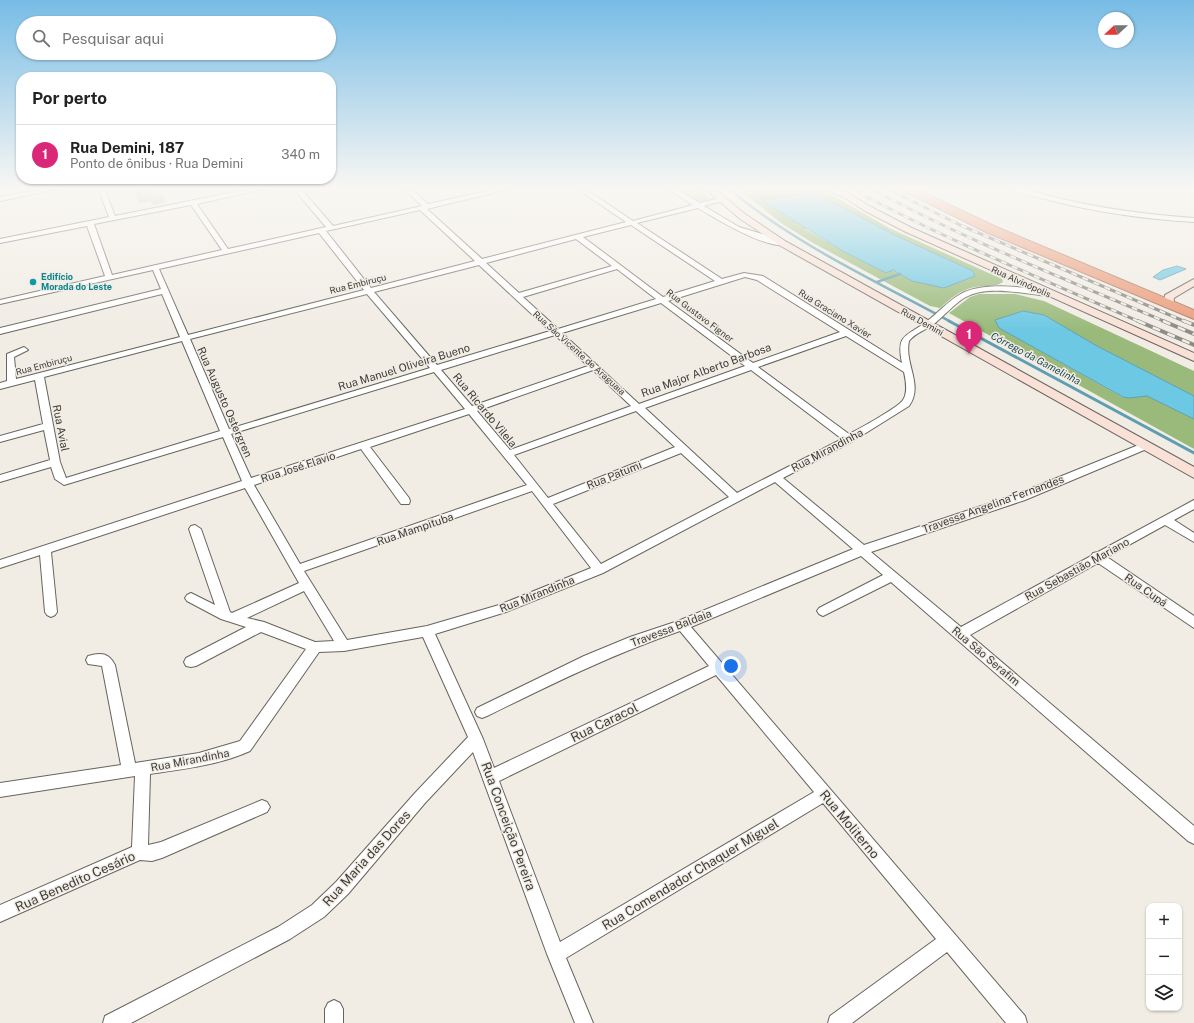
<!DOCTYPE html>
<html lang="pt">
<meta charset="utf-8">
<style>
body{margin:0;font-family:"Public Sans",sans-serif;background:#f6f6f6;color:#222}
.controls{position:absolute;right:12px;bottom:12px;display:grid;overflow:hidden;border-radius:8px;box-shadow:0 1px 3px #0004}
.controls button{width:36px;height:36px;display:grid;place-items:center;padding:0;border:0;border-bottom:1px solid #e0e0e0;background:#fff;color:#222;font:20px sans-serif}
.compass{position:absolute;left:1098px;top:12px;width:36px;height:36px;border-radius:50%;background:#fff;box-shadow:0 1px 3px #0004;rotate:248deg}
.you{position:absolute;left:731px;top:666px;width:14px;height:14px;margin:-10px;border:3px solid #fff;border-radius:50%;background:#1a73e8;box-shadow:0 0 0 6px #1a73e833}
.badge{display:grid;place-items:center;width:26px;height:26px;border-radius:50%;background:#db2777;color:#fff;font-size:13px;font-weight:700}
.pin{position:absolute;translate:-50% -33px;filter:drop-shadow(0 1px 2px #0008)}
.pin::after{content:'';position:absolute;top:21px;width:14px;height:12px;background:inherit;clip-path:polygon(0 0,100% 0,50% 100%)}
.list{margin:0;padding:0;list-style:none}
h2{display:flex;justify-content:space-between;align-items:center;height:52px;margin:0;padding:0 16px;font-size:17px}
h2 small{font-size:13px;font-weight:400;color:#767676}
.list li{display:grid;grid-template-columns:26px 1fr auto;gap:12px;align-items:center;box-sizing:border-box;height:60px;padding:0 16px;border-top:1px solid #e0e0e0}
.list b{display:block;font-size:15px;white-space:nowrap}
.list p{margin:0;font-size:13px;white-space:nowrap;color:#767676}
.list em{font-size:13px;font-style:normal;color:#767676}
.icon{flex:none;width:22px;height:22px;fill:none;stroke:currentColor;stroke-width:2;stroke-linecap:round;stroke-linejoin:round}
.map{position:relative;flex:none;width:1194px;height:1023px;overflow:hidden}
.search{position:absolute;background:#fff;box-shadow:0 1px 3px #0004;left:16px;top:16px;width:320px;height:44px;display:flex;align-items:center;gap:10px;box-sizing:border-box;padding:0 14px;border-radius:22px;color:#767676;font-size:15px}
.panel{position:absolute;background:#fff;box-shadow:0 1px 3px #0004;left:16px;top:72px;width:320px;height:112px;border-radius:16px}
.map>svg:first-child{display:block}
.green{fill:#a7c887}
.forest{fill:#99ba7a;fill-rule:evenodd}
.water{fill:#6dc8e3;stroke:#5f9eb0}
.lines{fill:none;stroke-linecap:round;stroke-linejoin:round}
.stream-far1{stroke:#5f9eb0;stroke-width:2.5}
.stream{stroke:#5f9eb0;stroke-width:3}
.building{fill:#b3b0b8}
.street-casing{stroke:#67645d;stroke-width:2}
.secondary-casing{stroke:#67645d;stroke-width:2}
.highway-casing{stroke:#ae7a64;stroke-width:2}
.street{fill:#fff;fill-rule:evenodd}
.secondary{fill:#f9e1d7;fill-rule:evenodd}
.highway{fill:#eb9c7b;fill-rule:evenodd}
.rail-far1-casing{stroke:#8f8c86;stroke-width:3}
.rail-casing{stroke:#8f8c86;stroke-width:4}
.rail-far1{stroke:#f1ede5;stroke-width:2;stroke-dasharray:6;stroke-linecap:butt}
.rail{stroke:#f1ede5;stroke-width:2.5;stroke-dasharray:8;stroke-linecap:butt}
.culture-dot{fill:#0f9aa8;stroke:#f1ede5;stroke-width:1.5}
.labels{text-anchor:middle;stroke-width:3;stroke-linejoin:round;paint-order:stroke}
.far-culture-label{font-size:9px;font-weight:bold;fill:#0d838f;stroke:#f1ede5;text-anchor:start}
.far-street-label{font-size:9px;fill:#3e3c39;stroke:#f1ede5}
.far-water-label{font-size:10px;font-style:italic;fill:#1d4652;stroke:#f1ede5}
.street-label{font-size:11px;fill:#3e3c39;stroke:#f1ede5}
.near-street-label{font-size:13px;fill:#3e3c39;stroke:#f1ede5}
</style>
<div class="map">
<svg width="1194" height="1023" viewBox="0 0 1194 1023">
<rect width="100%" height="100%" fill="#f1ede5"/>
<!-- green -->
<path class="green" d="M 673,188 L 699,188 L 710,199 L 709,200 L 696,202 Z"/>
<!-- forest -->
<path class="forest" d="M 737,188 L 820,188 L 889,228 L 1002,279 L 1003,282 C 995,288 985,285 975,287 C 960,290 951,298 940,308 L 930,306 L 813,243 L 781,223 ZM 805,229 L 899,237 L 973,271 L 975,275 L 912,281 L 892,270 L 886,273 L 841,250 Z
M 979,294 L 1015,294 L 1044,301 L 1194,371 L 1194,396 L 1097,346 L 1044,315 L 1023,311 L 999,328 L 1122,397 L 1129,398 L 1147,396 L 1194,419 L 1194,449 L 949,313 L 970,297 Z"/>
<!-- water -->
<path class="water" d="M 807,193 L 816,194 L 899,237 L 973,271 L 975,276 L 944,288 L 912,281 L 893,270 L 886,273 L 841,250 L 764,202 L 764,200 Z
M 1177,266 L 1186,269 L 1160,280 L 1153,277 L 1163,270 Z
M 1023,311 L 1044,315 L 1097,346 L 1194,396 L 1194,419 L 1147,396 L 1129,398 L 1123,397 L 999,328 L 995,320 Z"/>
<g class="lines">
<!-- stream-far1 -->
<path class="stream-far1" d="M 728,188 C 794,244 876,281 951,322
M 877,282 L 900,274"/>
<!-- stream -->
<path class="stream" d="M 949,321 L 1194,453"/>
</g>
<!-- building -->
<path class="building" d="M 133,188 L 152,188 L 155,195 L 161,194 L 166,202 L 153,205 L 151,201 L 139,203 Z"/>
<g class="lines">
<!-- street casing -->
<g class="street-casing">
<path id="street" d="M 48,188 L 62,188 L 0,201 L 0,197 Z
M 98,188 L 104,188 L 115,216 L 254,188 L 268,188 L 197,204 L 228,249 L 326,227 L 293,188 L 300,188 L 333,226 L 422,206 L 403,188 L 410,188 L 428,204 L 501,188 L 513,188 L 427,209 L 482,259 L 626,222 L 576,188 L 584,188 L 633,221 L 693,205 L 666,188 L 674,188 L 700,203 L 720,198 L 722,199 L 722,201 L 704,206 L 739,227 L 785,241 L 785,245 C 764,248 716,219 698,208 L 637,223 L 722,279 L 744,273 L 763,276 L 902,363 C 896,334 906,337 926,322 C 937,314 947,302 959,295 C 981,281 1028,287 1052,292 L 1053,294 L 1049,296 C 1024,294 987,284 964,298 C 953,305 944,316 934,324 C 926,330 915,333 909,341 C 904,364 924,385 909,406 L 853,441 L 783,478 L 864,545 L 1017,494 L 1141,444 L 1149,444 L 1150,446 L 1149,448 L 1025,500 L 871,552 L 961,627 L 1091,556 L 1093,553 L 1098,552 L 1194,500 L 1194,509 L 1174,520 L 1194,533 L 1194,542 L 1165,525 L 1107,557 L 1194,616 L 1194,628 L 1098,563 L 970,635 L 1194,826 L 1194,844 L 1188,841 L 891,582 L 823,616 L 819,614 L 817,611 L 819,608 L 883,575 L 861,556 L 691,627 L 1025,1016 L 1027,1023 L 1006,1023 L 947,952 L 852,1023 L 828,1023 L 830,1016 L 936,939 L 823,803 L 566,958 L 593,1023 L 575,1023 L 547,954 L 473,752 L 425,803 L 348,894 L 324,917 L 290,939 L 131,1023 L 103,1023 L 105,1016 L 278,927 L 312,905 L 336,882 L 415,793 L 468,737 L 423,637 L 344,651 L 319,652 L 250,751 C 219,765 184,769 150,774 L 148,845 L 161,842 L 262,800 L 267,802 L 270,807 L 267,812 L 162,858 L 152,861 L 140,860 L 0,922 L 0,905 L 132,847 L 135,776 L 0,797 L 0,783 L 121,765 L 102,666 L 88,664 L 86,660 L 88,656 C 101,652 109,653 115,665 L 135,763 L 199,753 L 240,741 L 306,649 L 261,632 L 196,666 L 191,667 L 186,666 L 184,662 L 186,658 L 246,627 L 221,619 L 187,601 L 185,598 L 187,595 L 191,593 L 215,605 L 189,529 L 191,526 L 195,525 L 201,529 L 230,612 L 232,613 L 299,583 L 245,488 L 51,552 L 57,612 L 55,615 L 51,617 L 47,615 L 45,612 L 40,555 L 0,568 L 0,560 L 242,481 L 223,437 L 64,485 L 55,479 L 51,467 L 0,482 L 0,475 L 50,460 L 44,430 L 0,442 L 0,436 L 43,424 L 35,380 L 0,389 L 0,383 L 7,381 L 7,354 L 24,347 L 28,350 L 14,357 L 16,379 L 180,337 L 162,294 L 0,334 L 0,328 L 161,289 L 153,270 L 0,304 L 0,300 L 105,276 L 87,226 L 0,243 L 0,239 L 109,217 ZM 191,205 L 222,250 L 112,275 L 94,224 ZM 420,210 L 475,261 L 371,288 L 326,231 ZM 631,225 L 715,281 L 663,297 L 583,237 ZM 319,233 L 364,290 L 188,335 L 159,269 ZM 576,239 L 612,266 L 519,293 L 486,263 ZM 479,265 L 550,331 L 437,365 L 374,292 ZM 617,269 L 656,299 L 558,329 L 523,297 ZM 745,277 L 757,280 L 840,332 L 753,363 L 668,301 ZM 367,294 L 430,368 L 229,429 L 190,339 ZM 661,303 L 745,366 L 639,404 L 562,333 ZM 555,335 L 588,366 L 472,406 L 441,370 ZM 846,336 L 904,372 C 906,381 908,393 903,400 C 899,407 859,429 849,434 L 758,367 ZM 182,341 L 220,431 L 66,478 L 60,462 L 44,377 ZM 593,370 L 631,406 L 510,450 L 477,411 ZM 751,370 L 842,439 L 737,493 L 645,408 ZM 434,372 L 465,409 L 251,478 L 231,434 ZM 636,411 L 675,447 L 548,498 L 514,455 ZM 469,414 L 527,485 L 300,564 L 254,485 L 361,449 L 401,504 L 409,504 L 410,501 L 409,498 L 370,447 ZM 681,453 L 729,497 L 601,564 L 553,504 ZM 775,482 L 853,549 L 678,621 L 630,637 L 584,656 L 477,708 L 475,712 L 477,716 L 482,718 L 487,716 C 550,685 613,654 680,631 L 709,666 L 494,768 L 483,739 L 435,634 L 506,612 L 603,573 ZM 532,491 L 591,568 L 499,605 L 427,626 L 347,640 L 304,571 ZM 304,591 L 334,641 L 315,642 L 264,622 L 247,618 ZM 716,675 L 814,792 L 560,942 L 499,781 Z
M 823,188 L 832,188 L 855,199 L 850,200 Z
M 1010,188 L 1021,188 C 1077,205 1135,214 1194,218 L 1194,222 C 1144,219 1094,212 1045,199 C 1034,196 1019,194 1010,188 Z
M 334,1000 L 340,1003 L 343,1009 L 343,1023 L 325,1023 L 325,1009 L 328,1003 Z"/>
</g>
<!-- secondary casing -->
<g class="secondary-casing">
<path id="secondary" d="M 704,188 L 714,188 L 745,214 L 785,241 L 1194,467 L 1194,478 L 779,245 L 739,218 Z
M 830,188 L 840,188 L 871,207 L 912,228 L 1194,353 L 1194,361 L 906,232 L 865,211 Z
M 1194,279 L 1194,286 L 1174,298 L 1173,307 L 1165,307 L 1164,305 L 1165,295 Z"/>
</g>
<!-- highway casing -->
<g class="highway-casing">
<path id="highway" d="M 898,188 L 914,188 L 994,226 L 1194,310 L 1194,319 L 986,232 Z"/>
</g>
<!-- street -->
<use href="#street" class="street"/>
<!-- secondary -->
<use href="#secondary" class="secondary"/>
<!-- highway -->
<use href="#highway" class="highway"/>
<!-- rail-far1 casing -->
<g class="rail-far1-casing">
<path id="rail-far1" d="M 850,188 C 944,239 1042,279 1140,322
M 870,188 C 965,240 1066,279 1166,322
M 886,188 L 960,225 L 1186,322"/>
</g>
<!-- rail casing -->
<g class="rail-casing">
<path id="rail" d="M 1138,321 L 1194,345
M 1163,321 L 1194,334
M 1184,321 L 1194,325"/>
</g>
<!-- rail-far1 -->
<use href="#rail-far1" class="rail-far1"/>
<!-- rail -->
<use href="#rail" class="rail"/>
</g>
<!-- sky -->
<linearGradient id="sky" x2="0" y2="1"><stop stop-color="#77bce6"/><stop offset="0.57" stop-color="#f9f7f3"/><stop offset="1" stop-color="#f9f7f3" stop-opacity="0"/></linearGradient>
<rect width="1194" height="331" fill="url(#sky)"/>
<!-- markers -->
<circle class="culture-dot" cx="33" cy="282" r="4"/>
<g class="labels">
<!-- far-culture labels -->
<g class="far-culture-label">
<text x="41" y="280">Edifício<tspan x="41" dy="10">Morada do Leste</tspan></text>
</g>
<!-- far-street labels -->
<g class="far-street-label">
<text transform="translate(1021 282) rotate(24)" y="3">Rua Alvinópolis</text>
<text transform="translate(358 284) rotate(-14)" y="3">Rua Embiruçu</text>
<text transform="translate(835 314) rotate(32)" y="3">Rua Graciano Xavier</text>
<text transform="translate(700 316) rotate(37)" y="3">Rua Gustavo Figner</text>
<text transform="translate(922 322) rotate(29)" y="3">Rua Demini</text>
<text transform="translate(579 353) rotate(42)" y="3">Rua São Vicente de Araguaia</text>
<text transform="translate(44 365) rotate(-15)" y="3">Rua Embiruçu</text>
</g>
<!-- far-water labels -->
<g class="far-water-label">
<text transform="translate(1036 358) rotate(28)" y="4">Córrego da Gamelinha</text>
</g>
<!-- street labels -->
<g class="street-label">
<text transform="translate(404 367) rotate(-17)" y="4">Rua Manuel Oliveira Bueno</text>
<text transform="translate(706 370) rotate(-20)" y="4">Rua Major Alberto Barbosa</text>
<text transform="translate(225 402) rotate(66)" y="4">Rua Augusto Ostergren</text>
<text transform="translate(485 410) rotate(50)" y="4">Rua Ricardo Vilela</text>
<text transform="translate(61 428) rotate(79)" y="4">Rua Avial</text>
<text transform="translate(827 450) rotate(-28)" y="4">Rua Mirandinha</text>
<text transform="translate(298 467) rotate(-18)" y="4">Rua José Flavio</text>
<text transform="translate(614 475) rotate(-22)" y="4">Rua Patumi</text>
<text transform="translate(993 504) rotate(-20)" y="4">Travessa Angelina Fernandes</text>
<text transform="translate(415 529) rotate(-19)" y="4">Rua Mampituba</text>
<text transform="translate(1077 569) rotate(-29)" y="4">Rua Sebastião Mariano</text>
<text transform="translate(1146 590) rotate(35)" y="4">Rua Cupá</text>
<text transform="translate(537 594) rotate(-22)" y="4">Rua Mirandinha</text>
<text transform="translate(671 628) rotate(-21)" y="4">Travessa Baldaia</text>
<text transform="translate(986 656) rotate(40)" y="4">Rua São Serafim</text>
<text transform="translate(190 760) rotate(-11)" y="4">Rua Mirandinha</text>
</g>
<!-- near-street labels -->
<g class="near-street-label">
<text transform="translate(604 722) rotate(-26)" y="5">Rua Caracol</text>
<text transform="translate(850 824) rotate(50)" y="5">Rua Moliterno</text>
<text transform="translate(509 826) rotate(70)" y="5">Rua Conceição Pereira</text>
<text transform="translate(366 858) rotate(-48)" y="5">Rua Maria das Dores</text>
<text transform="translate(690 874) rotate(-31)" y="5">Rua Comendador Chaquer Miguel</text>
<text transform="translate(75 881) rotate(-24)" y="5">Rua Benedito Cesário</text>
</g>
</g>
</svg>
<div class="controls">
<button>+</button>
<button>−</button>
<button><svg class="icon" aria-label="layers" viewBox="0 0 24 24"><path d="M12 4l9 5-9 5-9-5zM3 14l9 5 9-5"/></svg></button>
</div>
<svg class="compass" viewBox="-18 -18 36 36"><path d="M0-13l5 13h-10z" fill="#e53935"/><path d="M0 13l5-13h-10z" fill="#767676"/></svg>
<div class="you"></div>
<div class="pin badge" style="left:969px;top:354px">1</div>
<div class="search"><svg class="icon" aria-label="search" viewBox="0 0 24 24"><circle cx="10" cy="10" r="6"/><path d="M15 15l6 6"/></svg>Pesquisar aqui</div>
<section class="panel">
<h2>Por perto<small></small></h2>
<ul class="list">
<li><span class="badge">1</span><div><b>Rua Demini, 187</b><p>Ponto de ônibus · Rua Demini</p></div><em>340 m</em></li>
</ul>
</section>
</div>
